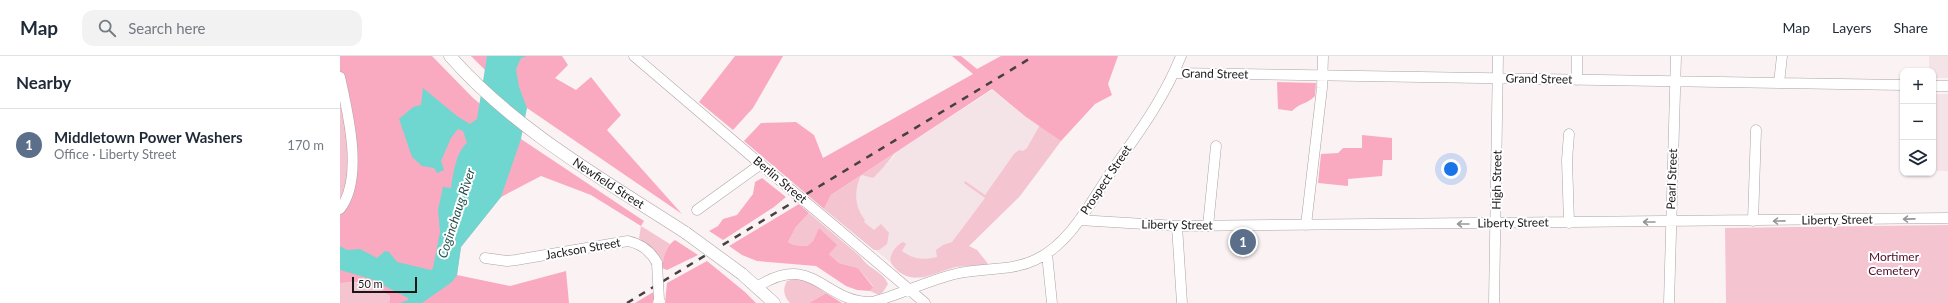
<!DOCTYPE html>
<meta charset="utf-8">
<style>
body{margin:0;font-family:Lato,sans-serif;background:#f2f2f3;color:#1f2937}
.controls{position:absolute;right:12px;top:12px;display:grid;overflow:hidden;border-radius:8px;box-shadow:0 1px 3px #0004}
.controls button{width:36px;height:36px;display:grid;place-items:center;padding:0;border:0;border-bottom:1px solid #e0e1e3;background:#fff;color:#1f2937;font:20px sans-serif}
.scale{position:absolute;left:12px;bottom:10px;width:65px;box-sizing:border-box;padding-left:4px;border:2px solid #1a1718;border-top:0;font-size:11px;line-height:14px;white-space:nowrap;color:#1a1718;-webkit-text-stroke:3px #fff;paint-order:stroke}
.you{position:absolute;left:1111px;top:113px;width:14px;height:14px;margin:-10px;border:3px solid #fff;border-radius:50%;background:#1a73e8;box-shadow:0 0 0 6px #1a73e833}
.badge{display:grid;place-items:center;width:26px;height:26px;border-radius:50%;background:#2563eb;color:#fff;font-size:13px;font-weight:700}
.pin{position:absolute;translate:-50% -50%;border:2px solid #fff;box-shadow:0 1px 4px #0006}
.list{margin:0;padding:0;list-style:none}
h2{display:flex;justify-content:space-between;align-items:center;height:52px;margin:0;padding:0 16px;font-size:17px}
h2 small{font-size:13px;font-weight:400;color:#747a83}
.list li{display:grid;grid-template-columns:26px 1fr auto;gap:12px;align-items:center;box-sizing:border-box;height:72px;padding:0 16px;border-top:1px solid #e0e1e3}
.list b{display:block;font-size:15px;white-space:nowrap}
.list p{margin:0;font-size:13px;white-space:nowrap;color:#747a83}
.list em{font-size:13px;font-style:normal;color:#747a83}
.icon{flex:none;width:22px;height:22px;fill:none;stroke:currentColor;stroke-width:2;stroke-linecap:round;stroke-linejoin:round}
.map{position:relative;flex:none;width:1608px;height:247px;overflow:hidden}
header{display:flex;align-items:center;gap:24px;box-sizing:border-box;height:56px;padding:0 20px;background:#fff;border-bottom:1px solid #e0e1e3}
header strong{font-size:19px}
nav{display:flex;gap:22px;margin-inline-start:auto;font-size:14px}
.search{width:280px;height:36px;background:#f2f2f3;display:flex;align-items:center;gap:10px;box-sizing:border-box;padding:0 14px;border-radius:12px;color:#747a83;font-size:15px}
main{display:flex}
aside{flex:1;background:#fff}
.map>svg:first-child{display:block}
.built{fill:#f4e3e7}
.green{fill:#f5c4d1}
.forest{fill:#faaac0}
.water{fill:#6fd7cf}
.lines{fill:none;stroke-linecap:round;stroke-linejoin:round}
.minor-casing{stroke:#aba3a5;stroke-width:11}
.major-casing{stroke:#aba3a5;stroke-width:13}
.minor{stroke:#fff;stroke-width:10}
.major{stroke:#fff;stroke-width:12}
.rail{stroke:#454142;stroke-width:2.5;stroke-dasharray:7 7;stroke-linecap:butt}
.minor-bridge-casing{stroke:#aba3a5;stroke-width:11;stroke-linecap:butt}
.major-bridge-casing{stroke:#aba3a5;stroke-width:13;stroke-linecap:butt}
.minor-bridge{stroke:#fff;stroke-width:10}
.major-bridge{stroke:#fff;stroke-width:12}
.oneway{stroke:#989797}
.labels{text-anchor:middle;stroke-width:4;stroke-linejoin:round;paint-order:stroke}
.street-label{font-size:12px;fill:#1a1718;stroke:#fff}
.park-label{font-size:12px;fill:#520d2a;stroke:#fff}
.water-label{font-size:13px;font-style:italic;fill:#24534f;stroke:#fff}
</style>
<header>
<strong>Map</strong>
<div class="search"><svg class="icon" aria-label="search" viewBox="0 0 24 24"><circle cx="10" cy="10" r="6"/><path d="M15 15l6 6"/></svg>Search here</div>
<nav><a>Map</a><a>Layers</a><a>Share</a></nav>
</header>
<main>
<aside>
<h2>Nearby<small></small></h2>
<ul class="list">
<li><span class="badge" style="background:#5c6f8a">1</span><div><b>Middletown Power Washers</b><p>Office · Liberty Street</p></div><em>170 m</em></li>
</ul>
</aside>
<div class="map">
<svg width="1608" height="247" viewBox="0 0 1608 247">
<rect width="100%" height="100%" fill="#fbf2f4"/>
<!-- built -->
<path class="built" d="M 1589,0 L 1608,0 L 1608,22 L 1593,22 L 1593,15 L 1589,15 Z
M 652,34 L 686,61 L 721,85 L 680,140 L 629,190 L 637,194 L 649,209 L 616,211 L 584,222 L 570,221 L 558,216 L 550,206 L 484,153 L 521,119 L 533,122 L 540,113 L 554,101 L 555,97 Z
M 1593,38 L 1608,38 L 1608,115 L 1593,115 Z"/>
<!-- green -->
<path class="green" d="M 0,43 L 8,101 L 7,130 L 0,158 Z
M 700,69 L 721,85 L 680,140 L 629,190 L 637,194 L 649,209 C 638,210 626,209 615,211 C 595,216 574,231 556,213 C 552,209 549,206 551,200 C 553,194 558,188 563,186 L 566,188 L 562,195 C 574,204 584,204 597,201 L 596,194 L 603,189 L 612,186 L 645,142 L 624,127 L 625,125 L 645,139 L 674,98 L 679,94 L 683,95 L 687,92 Z
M 555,97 C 554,99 536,120 533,122 L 521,119 C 514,135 514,150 525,164 L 524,166 L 534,174 L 541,168 L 549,177 L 547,188 L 539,194 L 534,194 L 484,153 L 491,139 Z
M 469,157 L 521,201 C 528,213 543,215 548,228 L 543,236 L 539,239 L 530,235 L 533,230 L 518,212 L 499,207 L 489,198 L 479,173 L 473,185 L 467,190 L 454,189 L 448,186 L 456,171 Z
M 1608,169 L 1608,247 L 1386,247 L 1385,172 Z
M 301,170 L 330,188 L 326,194 L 322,212 L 312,193 L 299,182 Z
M 455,223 L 467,224 L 486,237 L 469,247 L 450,247 C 444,240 442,234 447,225 Z
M 28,226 L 38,230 L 50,240 L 49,247 L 0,247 L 0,227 Z"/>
<!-- forest -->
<path class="forest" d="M 0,0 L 92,0 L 132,41 L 181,83 L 304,165 L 301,170 L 251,139 L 201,120 L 161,141 L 121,191 L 117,219 L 170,230 L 226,215 L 229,247 L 49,247 L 50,240 C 29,224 25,226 0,227 L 0,158 L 7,130 L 8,101 L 0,43 Z
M 131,0 L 222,0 L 228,9 L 215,22 L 236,34 L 251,21 L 281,59 L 267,74 L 342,158 L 187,52 L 162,31 Z
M 395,0 L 443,0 L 413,52 L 393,74 L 359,46 Z
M 612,0 L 621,0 L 637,13 L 661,0 L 778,0 L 768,28 L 772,39 L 755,48 L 721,85 L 686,61 L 652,33 L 491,139 L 484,153 L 404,85 L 421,67 L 456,66 L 474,79 L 483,102 L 633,18 Z
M 937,26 L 976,27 L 975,40 C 968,48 959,47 952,55 L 938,53 Z
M 1022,79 L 1052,82 L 1052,104 L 1043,104 L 1042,120 L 1008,123 L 1008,130 L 978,127 L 981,98 L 998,97 L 1003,92 L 1022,92 Z
M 422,122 L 446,141 L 434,151 L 383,184 L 369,175 L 378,170 L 383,163 L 397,159 L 413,138 L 415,126 Z
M 459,148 L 469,157 L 456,171 L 448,186 L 454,189 L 467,190 L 473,185 L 479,172 L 497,189 L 489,198 L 499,207 L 518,212 L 533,231 L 530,235 L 517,234 L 506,230 L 476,210 L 417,205 L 402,199 L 389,190 Z
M 335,184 L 358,199 L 327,214 L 322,212 C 324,200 325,191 335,184 Z
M 367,205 L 405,236 L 416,247 L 325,247 L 327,227 Z
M 315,235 L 313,247 L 295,247 Z
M 486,237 L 502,247 L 469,247 Z"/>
<!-- water -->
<path class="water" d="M 147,0 L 187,0 L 181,2 L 176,13 L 179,31 L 187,52 L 181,83 L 161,141 L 121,191 L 117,219 L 112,226 L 82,247 L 60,247 L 68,244 L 68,242 L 31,223 L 0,214 L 0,190 L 7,194 L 20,193 L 37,202 L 45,195 L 49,196 L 57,206 L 91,214 L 93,212 L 100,176 L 98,154 L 103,131 L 111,132 C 113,118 116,96 127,87 L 123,75 L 118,73 L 111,82 L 101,105 L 104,114 L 97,117 L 94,112 L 82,110 L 72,101 L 59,63 L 73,51 L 81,49 L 83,32 L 117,60 L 130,68 L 137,63 Z"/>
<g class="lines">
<!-- minor casing -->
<g class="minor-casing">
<path id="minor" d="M 294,0 L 431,117
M 834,17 L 1563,29
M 0,21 C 8,57 24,123 0,153
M 1237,24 L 1237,0
M 1439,27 L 1442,0
M 1593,30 L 1608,30
M 357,154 L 421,108
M 739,164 L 837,170 L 1608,162
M 1413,165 L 1416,74
M 1229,167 L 1227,104 L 1229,78
M 966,169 L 982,32 L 983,0
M 837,170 L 842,247
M 868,170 L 876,90
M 498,173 L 585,247
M 707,198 L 712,247
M 145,202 L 167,205 L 176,204 L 288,185 C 301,188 311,195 317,207
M 417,231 C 473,194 483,247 532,246 C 560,239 586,225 615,218 C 641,211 670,216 695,204 C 730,188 750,147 771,116 C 797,79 824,43 841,0
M 1154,247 L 1158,0
M 1329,247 L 1336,0"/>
</g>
<!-- major casing -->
<g class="major-casing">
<g id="major">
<path id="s1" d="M 110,0 C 175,74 264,124 346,177"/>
<path d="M 402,218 L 434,247"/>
</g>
</g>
<!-- minor -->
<use href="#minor" class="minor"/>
<!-- major -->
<use href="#major" class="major"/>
<!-- rail -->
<path class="rail" d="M 287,247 L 694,0"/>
<!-- minor-bridge casing -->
<g class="minor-bridge-casing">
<path id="minor-bridge" d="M 431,117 L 498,173
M 317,207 L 319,244"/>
</g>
<!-- major-bridge casing -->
<g class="major-bridge-casing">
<path id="major-bridge" d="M 346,177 L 402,218"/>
</g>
<!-- minor-bridge -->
<use href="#minor-bridge" class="minor-bridge"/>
<!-- major-bridge -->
<use href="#major-bridge" class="major-bridge"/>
</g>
<!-- one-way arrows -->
<defs><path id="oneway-shaft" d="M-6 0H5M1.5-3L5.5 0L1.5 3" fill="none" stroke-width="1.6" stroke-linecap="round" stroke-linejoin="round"/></defs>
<g class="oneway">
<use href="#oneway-shaft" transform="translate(1569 163) rotate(179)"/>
<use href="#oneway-shaft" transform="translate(1439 165) rotate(179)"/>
<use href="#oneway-shaft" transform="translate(1309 166) rotate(180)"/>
<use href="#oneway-shaft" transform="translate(1123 168) rotate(180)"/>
</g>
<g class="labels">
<!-- street labels -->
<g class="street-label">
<text transform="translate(875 18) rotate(1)" y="4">Grand Street</text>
<text transform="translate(1199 23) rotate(1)" y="4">Grand Street</text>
<text transform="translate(1332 123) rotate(-88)" y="4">Pearl Street</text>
<text transform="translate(440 124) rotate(40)" y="4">Berlin Street</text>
<text transform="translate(766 124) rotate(-56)" y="4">Prospect Street</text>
<text transform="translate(1157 124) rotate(-89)" y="4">High Street</text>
<text dy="4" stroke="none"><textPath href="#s1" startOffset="204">Newfield Street</textPath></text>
<text transform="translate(1497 164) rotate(-1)" y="4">Liberty Street</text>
<text transform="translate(1173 167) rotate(-1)" y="4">Liberty Street</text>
<text transform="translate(837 169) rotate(1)" y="4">Liberty Street</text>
<text transform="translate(243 193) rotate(-10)" y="4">Jackson Street</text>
</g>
<!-- park labels -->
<g class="park-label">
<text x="1554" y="205">Mortimer<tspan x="1554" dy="14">Cemetery</tspan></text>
</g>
<!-- water labels -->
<g class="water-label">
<text transform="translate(116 157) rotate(-72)" y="5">Coginchaug River</text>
</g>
</g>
</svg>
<div class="controls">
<button>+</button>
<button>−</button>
<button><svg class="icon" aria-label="layers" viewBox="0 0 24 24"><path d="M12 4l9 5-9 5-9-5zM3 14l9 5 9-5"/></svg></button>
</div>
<div class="scale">50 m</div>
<div class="you"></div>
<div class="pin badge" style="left:903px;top:186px;background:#5c6f8a">1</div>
</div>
</main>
